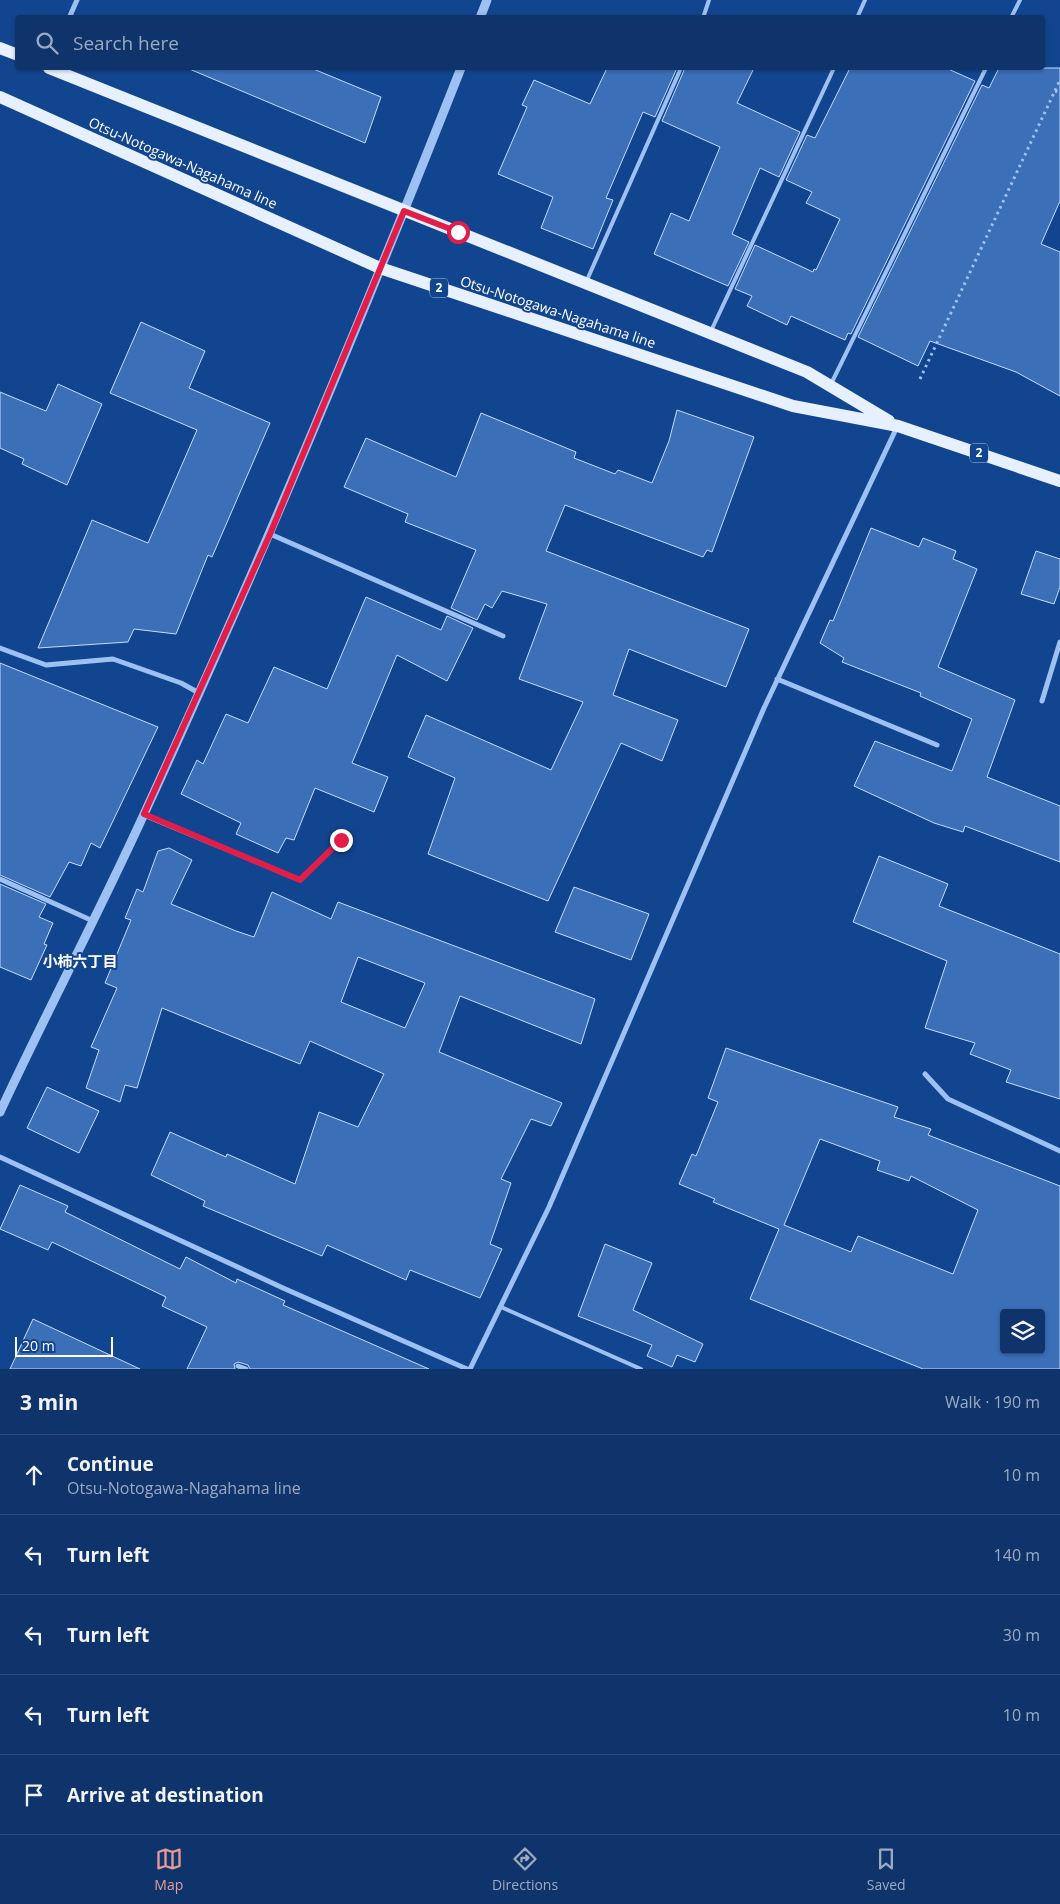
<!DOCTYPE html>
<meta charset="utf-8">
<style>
body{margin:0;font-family:"Open Sans","Noto Sans JP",sans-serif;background:#1c3f73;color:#f1f3f6}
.controls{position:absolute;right:15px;bottom:15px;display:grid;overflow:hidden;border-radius:5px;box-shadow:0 1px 4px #0004}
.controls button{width:45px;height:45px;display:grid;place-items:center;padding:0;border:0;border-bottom:1px solid #2e4f7e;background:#0e346b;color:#f1f3f6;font:25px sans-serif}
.scale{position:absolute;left:15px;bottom:12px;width:98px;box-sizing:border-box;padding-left:5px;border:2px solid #fff;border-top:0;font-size:14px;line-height:18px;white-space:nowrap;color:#fff;-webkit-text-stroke:4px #12458f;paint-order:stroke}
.stop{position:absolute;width:15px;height:15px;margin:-11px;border:4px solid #e11d48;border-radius:50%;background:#fff}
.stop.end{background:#e11d48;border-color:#fff;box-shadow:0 1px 5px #0008}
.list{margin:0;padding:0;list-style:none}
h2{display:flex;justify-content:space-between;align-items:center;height:65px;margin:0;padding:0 20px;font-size:21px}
h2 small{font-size:16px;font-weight:400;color:#9baac1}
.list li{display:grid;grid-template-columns:32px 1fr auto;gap:15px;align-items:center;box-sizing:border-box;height:80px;padding:0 20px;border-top:1px solid #2e4f7e}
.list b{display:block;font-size:19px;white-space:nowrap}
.list p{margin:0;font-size:16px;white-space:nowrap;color:#9baac1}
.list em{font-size:16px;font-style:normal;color:#9baac1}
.icon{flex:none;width:28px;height:28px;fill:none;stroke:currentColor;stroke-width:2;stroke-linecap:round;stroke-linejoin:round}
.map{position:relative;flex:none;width:1060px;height:1369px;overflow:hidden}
.search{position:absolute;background:#0e346b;box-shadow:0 1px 4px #0004;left:15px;right:15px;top:15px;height:55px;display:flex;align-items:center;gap:12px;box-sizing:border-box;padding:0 18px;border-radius:5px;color:#9baac1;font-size:19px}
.sheet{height:465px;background:#0e346b}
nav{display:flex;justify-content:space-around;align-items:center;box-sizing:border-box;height:70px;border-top:1px solid #2e4f7e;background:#0e346b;font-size:14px;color:#9baac1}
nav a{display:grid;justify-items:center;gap:2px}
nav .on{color:#e69b98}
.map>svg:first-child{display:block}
.building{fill:#3b6fb8;stroke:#c4dcfd;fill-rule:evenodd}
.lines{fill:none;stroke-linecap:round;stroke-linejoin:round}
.path{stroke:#9dc1f2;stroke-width:3;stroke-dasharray:2.5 4;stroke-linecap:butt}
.service{stroke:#9dc1f2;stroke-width:4}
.minor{stroke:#9dc1f2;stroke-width:5}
.tertiary{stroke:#9dc1f2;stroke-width:9}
.primary{stroke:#e7f0ff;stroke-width:12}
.route{stroke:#e11d48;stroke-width:6}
.labels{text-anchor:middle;stroke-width:4;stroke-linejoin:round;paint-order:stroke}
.shield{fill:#12458f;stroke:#b8c7dd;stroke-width:1}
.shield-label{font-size:12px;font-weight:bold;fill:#fff}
.street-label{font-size:14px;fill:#fff;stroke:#12458f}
.neighbourhood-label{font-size:15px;font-weight:bold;fill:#fff;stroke:#12458f}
</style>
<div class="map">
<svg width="1060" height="1369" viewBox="0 0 1060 1369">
<rect width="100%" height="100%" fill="#12458f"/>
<!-- building -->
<path class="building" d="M 187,68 L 311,68 L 381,97 L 365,143 Z
M 607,68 L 677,68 L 655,117 L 643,112 L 606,198 L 613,200 L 593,249 L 541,228 L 553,197 L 498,174 L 527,107 L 522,105 L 534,80 L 590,104 Z
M 685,68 L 754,68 L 737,103 L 800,132 L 779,177 L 760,168 L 732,234 L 749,242 L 728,286 L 654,254 L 671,213 L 689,221 L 720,147 L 662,121 Z
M 850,68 L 946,68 L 975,81 L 851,334 L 848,333 L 845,340 L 791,316 L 787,325 L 747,306 L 752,296 L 735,289 L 755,245 L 813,272 L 814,269 L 816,270 L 840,219 L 806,203 L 812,192 L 786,180 L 807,135 L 815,138 Z
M 999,68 L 1060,68 L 1060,201 L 1041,244 L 1060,252 L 1060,396 L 1016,372 L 930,341 L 918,366 L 858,337 L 982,85 L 989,88 Z
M 141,322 L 205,351 L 189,388 L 270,423 L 212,557 L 208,555 L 176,634 L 134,629 L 128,642 L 38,648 L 92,520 L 148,543 L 197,430 L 110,393 Z
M 58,384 L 102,404 L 67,485 L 22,464 L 24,459 L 0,448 L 0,392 L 46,411 Z
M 677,410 L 754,437 L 712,552 L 707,550 L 703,557 L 565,505 L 546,551 L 749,629 L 726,687 L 629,649 L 613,695 L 678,720 L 662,761 L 621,743 L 548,901 L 428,854 L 455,778 L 408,757 L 426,715 L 551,770 L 583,702 L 519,679 L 547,604 L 502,591 L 492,608 L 485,604 L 477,620 L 451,608 L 476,550 L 405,522 L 408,514 L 344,487 L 366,438 L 456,477 L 481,413 L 576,452 L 574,458 L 615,474 L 618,470 L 652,483 L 669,441 Z
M 871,528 L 919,547 L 923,538 L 956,551 L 953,559 L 977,569 L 938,667 L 1015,700 L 987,777 L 1060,806 L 1060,862 L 965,826 L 963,832 L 934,823 L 854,786 L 875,741 L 952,771 L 972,719 L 920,696 L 921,693 L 842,662 L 844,658 L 820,643 L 830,620 L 833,621 Z
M 1036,551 L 1060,559 L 1060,587 L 1054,604 L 1021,594 Z
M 366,597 L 441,630 L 447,616 L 473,628 L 447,681 L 397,655 L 352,763 L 388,777 L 374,812 L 315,788 L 294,840 L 286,838 L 278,853 L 236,834 L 241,823 L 181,794 L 197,760 L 203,764 L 226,714 L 248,723 L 274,667 L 327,689 Z
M 0,663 L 158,727 L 100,848 L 91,843 L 81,866 L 69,862 L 50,897 L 0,875 Z
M 169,848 L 192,860 L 171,904 L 236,931 L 254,937 L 272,892 L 331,919 L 338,902 L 595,999 L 581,1044 L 460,996 L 439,1052 L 562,1103 L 551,1126 L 531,1119 L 501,1179 L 511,1183 L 490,1244 L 502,1249 L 480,1298 L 410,1270 L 406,1280 L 327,1245 L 322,1256 L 203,1206 L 205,1201 L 151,1175 L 170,1132 L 226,1157 L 227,1154 L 295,1184 L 319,1112 L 358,1127 L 384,1074 L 310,1041 L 300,1064 L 162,1008 L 137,1088 L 125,1085 L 120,1102 L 86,1088 L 99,1050 L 91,1047 L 117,988 L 105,983 L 131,920 L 125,918 L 137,889 L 143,892 L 158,851 ZM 358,957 L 425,983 L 405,1028 L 341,1002 Z
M 879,856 L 948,884 L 939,906 L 1060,954 L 1060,1099 L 1006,1082 L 1011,1070 L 970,1054 L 975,1043 L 925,1028 L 947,961 L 853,922 Z
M 0,884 L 46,904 L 39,917 L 53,923 L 44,944 L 47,945 L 31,980 L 0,967 Z
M 574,887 L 649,914 L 631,960 L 555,932 Z
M 726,1048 L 898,1107 L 894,1117 L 931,1129 L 928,1135 L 1060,1186 L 1060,1369 L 923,1369 L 750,1299 L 779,1229 L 713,1202 L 715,1199 L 679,1184 L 692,1154 L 696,1156 L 718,1102 L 708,1098 ZM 820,1139 L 880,1161 L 877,1170 L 909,1181 L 911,1176 L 978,1210 L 953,1274 L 858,1236 L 851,1252 L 784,1225 ZM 1004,1313 L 1041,1313 L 1041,1350 L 1004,1350 Z
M 47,1087 L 99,1111 L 79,1153 L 27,1128 Z
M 20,1185 L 68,1206 L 65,1212 L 180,1269 L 186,1257 L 236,1283 L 237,1279 L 285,1301 L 283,1305 L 429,1369 L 250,1369 L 248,1365 L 238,1362 L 234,1364 L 235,1369 L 187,1369 L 207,1327 L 162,1306 L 166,1297 L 52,1242 L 48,1250 L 0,1229 Z
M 605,1244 L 652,1263 L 633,1310 L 703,1344 L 695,1362 L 677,1355 L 672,1367 L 647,1356 L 652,1345 L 578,1316 Z
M 33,1319 L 140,1369 L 10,1369 Z"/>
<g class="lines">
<!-- path -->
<path class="path" d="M 1055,91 L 1060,92
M 920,379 L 1060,80"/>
<!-- service -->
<path class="service" d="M 703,18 L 709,0
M 857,18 L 865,0
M 1011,18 L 1020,0
M 587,280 L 681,68
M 711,331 L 834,68
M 831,384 L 986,68
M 501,1307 L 641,1369"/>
<!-- minor -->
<path class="minor" d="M 69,18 L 77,0
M 270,534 L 503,636
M 0,648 L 46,665 L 113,659 L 181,683 L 199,693
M 777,679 L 937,745
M 1042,701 L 1060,642
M 144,815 L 300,880 L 341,840
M 0,879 L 93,921
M 925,1074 L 948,1099 L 1060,1151
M 0,1157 L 283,1288 L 467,1369
M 238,1366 L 246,1369
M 470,1369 L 549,1207 L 764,708 L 897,427"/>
<!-- tertiary -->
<path class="tertiary" d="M 480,18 L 487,0
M 0,1112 C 47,1011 99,913 145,812 C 258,567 362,319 461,68"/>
<!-- primary -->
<path class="primary" d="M 0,48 L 18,55
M 49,68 L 807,372 L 889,421
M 0,97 L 380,268 L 793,406 L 898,426 L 1060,481"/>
</g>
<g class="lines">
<!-- route -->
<path class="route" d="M 341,840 L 300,880 L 144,814 L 270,534 L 404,211 L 458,232"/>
</g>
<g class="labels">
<!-- shield labels -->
<g class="shield">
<rect x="430" y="278.5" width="18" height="19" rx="4"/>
<rect x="970" y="443.5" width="18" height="19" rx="4"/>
</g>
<g class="shield-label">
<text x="439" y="292">2</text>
<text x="979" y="457">2</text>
</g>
<!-- street labels -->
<g class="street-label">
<text transform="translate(183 163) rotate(24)" y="5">Otsu-Notogawa-Nagahama line</text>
<text transform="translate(558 312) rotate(18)" y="5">Otsu-Notogawa-Nagahama line</text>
</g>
<!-- neighbourhood labels -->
<g class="neighbourhood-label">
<text x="80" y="967">小柿六丁目</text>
</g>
</g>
</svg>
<div class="controls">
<button><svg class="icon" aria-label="layers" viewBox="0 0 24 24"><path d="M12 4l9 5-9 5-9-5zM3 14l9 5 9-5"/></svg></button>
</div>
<div class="scale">20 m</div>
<div class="stop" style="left:458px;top:232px"></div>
<div class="stop end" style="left:341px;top:840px"></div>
<div class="search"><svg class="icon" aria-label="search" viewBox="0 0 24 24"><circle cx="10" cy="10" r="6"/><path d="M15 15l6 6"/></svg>Search here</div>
</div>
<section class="sheet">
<h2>3 min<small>Walk · 190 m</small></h2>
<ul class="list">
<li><svg class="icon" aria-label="ahead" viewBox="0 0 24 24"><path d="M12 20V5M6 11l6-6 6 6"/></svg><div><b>Continue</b><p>Otsu-Notogawa-Nagahama line</p></div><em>10 m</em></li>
<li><svg class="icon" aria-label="left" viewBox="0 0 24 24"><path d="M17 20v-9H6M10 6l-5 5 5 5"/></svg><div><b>Turn left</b></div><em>140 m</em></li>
<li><svg class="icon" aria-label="left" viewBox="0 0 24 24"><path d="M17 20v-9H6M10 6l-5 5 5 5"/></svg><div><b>Turn left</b></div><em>30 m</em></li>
<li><svg class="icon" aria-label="left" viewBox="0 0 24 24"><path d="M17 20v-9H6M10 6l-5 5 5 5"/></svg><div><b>Turn left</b></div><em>10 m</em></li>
<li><svg class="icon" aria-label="arrive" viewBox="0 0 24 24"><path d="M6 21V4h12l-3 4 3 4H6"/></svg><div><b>Arrive at destination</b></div></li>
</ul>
</section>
<nav>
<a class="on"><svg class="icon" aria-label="map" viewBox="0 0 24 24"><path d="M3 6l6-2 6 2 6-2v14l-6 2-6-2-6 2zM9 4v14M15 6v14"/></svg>Map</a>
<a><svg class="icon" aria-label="directions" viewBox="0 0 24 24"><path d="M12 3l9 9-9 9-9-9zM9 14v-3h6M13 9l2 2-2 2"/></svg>Directions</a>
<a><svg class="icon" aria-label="saved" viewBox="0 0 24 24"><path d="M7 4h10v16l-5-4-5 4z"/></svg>Saved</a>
</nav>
